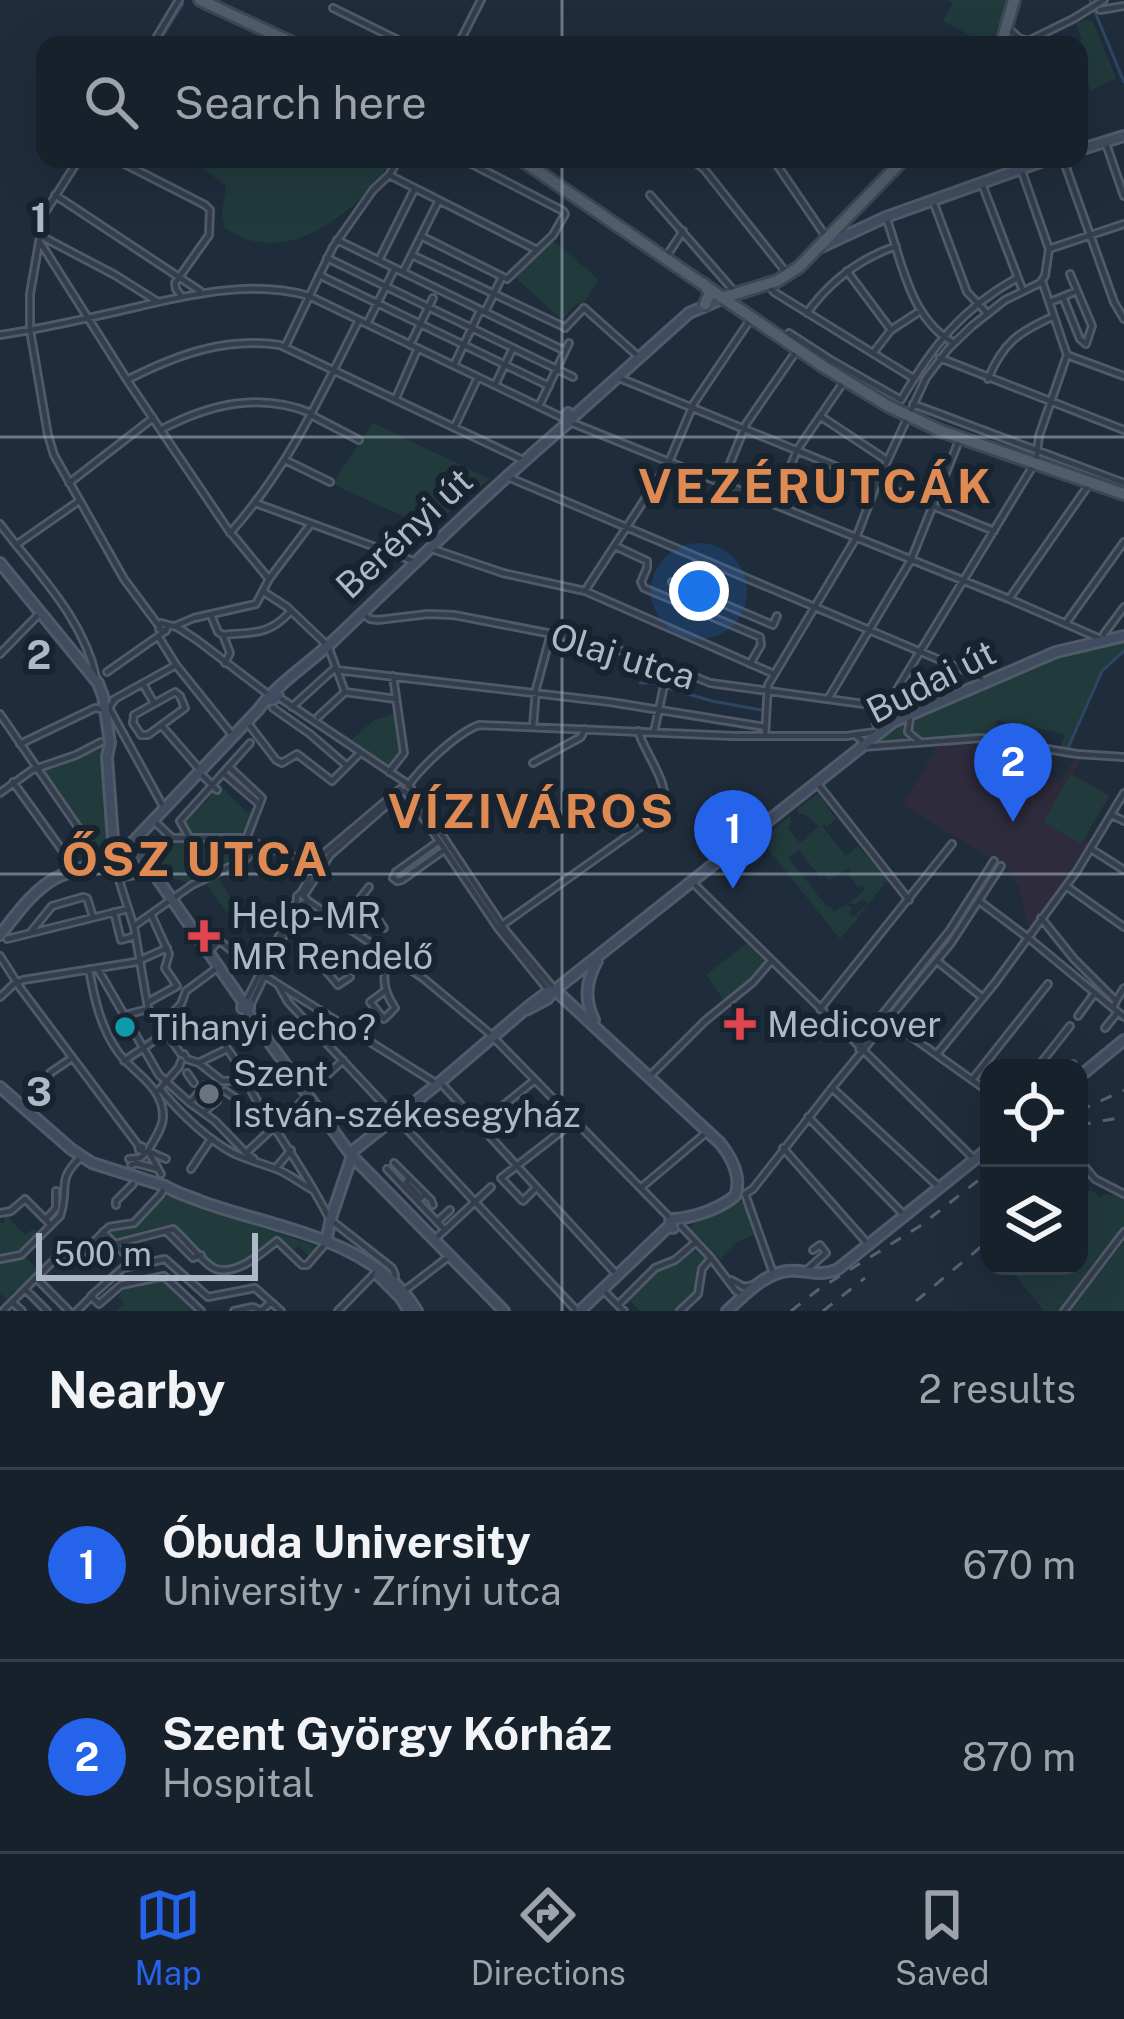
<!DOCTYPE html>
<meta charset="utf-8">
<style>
body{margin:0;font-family:"Public Sans",sans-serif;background:#242e38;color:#f1f3f6}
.controls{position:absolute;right:36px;bottom:36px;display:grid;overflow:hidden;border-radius:24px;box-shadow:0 12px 48px #0002}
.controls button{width:108px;height:108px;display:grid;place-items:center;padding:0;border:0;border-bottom:3px solid #363e48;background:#17212c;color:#f1f3f6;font:60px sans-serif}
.scale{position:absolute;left:36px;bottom:30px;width:222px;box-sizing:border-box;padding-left:12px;border:6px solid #adb8c8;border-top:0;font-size:33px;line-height:42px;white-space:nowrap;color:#adb8c8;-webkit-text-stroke:9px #182330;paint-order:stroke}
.you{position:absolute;left:699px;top:591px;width:42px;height:42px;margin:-30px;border:9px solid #fff;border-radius:50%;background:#1a73e8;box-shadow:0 0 0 18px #1a73e833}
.badge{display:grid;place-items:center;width:78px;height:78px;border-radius:50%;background:#2563eb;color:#fff;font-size:39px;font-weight:700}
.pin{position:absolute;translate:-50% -99px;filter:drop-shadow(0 3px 6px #0008)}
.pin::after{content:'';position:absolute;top:63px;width:42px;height:36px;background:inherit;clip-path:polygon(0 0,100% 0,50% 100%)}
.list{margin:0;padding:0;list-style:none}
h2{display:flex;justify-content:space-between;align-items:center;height:156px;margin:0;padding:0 48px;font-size:51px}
h2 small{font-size:39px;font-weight:400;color:#9ea3a9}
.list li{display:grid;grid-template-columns:78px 1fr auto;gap:36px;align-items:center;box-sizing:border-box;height:192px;padding:0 48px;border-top:3px solid #363e48}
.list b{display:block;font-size:45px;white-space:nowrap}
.list p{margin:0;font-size:39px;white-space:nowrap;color:#9ea3a9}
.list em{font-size:39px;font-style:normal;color:#9ea3a9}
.icon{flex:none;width:66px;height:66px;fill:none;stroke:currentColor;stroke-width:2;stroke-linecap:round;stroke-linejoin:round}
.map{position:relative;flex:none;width:1124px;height:1311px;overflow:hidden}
.search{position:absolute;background:#17212c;box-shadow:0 12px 48px #0002;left:36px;right:36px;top:36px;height:132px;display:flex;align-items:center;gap:30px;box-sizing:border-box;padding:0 42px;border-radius:24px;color:#9ea3a9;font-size:45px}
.sheet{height:540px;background:#17212c}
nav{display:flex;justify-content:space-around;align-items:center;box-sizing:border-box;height:168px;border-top:3px solid #363e48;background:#17212c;font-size:33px;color:#9ea3a9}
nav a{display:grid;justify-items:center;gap:6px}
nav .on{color:#2563eb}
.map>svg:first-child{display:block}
.medical{fill:#2d2b3c}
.green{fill:#213a3c}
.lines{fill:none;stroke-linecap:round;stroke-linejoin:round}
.stream{stroke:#2f4662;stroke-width:3}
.street-casing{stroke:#505b69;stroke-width:10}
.secondary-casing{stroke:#505b69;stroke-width:14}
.primary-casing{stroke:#3c4755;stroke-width:16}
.street{stroke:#333d4b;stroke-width:4.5}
.secondary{stroke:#404c5f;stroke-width:8}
.primary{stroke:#505d6b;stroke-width:10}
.rail{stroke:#546273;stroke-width:3;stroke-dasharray:12 12;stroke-linecap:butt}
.grid{fill:none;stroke:#adb8c8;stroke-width:3;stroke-opacity:0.55}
.health-dot{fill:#e0444e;stroke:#182330;stroke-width:4.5}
.culture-dot{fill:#0f9aa8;stroke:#182330;stroke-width:4.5}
.worship-dot{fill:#6b7280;stroke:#182330;stroke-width:4.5}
.labels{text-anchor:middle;stroke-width:12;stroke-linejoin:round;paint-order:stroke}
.street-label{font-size:36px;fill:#adb8c8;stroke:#182330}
.poi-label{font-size:36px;fill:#adb8c8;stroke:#182330;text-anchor:start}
.district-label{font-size:48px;font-weight:bold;letter-spacing:3px;fill:#de8a52;stroke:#182330}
.grid-label{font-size:39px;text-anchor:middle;font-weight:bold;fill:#adb8c8;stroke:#182330;stroke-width:12;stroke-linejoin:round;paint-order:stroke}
</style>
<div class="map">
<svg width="1124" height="1311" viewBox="0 0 1124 1311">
<rect width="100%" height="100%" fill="#1f2c3b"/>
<!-- medical -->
<path class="medical" d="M 976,743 L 999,746 L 1025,763 L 1032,751 L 1046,754 L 1044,761 L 1053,766 L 1049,773 L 1060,781 L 1075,757 L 1082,758 L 1073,774 L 1110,795 L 1085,839 L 1091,843 L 1028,930 L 1019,887 L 1008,869 L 903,805 L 938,745 Z"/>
<!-- green -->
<path class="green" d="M 948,0 L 1012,0 L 988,45 L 943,21 L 953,3 Z
M 1086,19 L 1093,22 L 1116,78 L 1091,91 L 1079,63 L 1079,45 L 1071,44 L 1082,40 L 1076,23 Z
M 190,159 L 393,159 C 359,210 288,272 225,228 L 222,214 L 226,186 Z
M 553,240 L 599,280 L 581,307 L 577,303 L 562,320 L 515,277 L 549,241 Z
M 373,423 L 490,479 L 429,528 L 332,484 Z
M 1124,640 L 1124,651 L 1102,671 L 1066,749 L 1060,748 L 1065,734 L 997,720 L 995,733 L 1033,738 L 1032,743 L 980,735 L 876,741 L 917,715 L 1062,654 Z
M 398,712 L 404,751 L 389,769 L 349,742 L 373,721 Z
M 99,747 L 104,749 L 108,830 L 117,847 L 116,851 L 101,858 L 43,772 L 44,769 Z
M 1071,774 L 1109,796 L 1081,844 L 1043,822 Z
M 217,781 C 227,795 236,799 246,812 L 255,811 L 246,835 L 244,838 C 236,831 217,833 206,833 L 205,837 L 175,835 L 182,828 L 181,823 L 210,798 L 208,795 Z
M 819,793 L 836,819 L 826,827 L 825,824 L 822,826 L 846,856 L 858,846 L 888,879 L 859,916 L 857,913 L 868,904 L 864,899 L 856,904 L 849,903 L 865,890 L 862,885 L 858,887 L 849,875 L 852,872 L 849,868 L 829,880 L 824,875 L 820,877 L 799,850 L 789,858 L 827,907 L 830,906 L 834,912 L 848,904 L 852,909 L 849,913 L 852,917 L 856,915 L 859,917 L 840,939 L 760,839 L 790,816 L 792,822 L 788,828 L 800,843 L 819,826 L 804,814 L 798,814 L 797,809 Z
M 165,838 L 233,840 L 251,845 L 252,851 L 206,880 L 217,876 L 236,907 L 227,913 L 207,885 L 203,887 L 198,882 L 192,885 L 163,873 L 145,848 L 165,842 Z
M 747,943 L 766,960 L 766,965 L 725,1002 L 706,975 Z
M 1091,1189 L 1099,1197 L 1104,1194 L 1124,1197 L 1124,1228 L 1061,1311 L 1044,1311 L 1008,1266 L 1079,1266 L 1079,1199 Z
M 167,1196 L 313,1245 L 318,1252 L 312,1259 L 299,1246 L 291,1252 L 276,1238 C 259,1255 243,1264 218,1267 L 174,1225 L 115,1241 L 107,1233 L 111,1230 L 135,1226 Z
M 739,1202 L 745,1203 L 756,1234 L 737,1242 L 720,1259 L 697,1235 L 694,1237 L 688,1231 L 694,1223 Z
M 13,1213 L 9,1218 L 25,1235 L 33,1229 L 38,1232 L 20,1251 L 41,1273 L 20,1294 L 15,1290 L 7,1300 L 0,1293 L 0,1223 L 4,1223 L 5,1216 Z
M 1124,1242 L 1124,1311 L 1069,1311 Z
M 693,1249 L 705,1259 L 698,1268 L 696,1294 L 678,1311 L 640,1311 L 627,1298 L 657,1268 L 675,1263 Z
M 164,1279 L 181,1295 L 184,1294 L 185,1299 L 197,1311 L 116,1311 L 124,1303 L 118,1297 L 126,1287 Z"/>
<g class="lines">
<!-- stream -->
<path class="stream" d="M 1090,0 L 1124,82
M 157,45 L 183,4
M 325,255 L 346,223
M 640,683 L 655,683 L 662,686
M 667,688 L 712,701 L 761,710
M 1068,748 L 1102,671 L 1124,651
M 881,1025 L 949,941 L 995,866"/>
<!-- street casing -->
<g class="street-casing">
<path id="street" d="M 333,8 L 408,45
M 1100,10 L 1124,6
M 1009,29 L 1019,38 L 1028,41
M 152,45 L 179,0
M 458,45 L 481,0
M 1020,45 L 1073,19 L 1104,0
M 1105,141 L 1124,196
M 79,159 L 44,214 L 30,294 L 30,330 L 48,435 L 54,455 L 124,579 L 159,626
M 115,159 L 205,205 L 210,210 L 209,235 L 175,283 L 176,289 L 182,297
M 691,159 L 704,169 L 785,271
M 773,159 L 824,234
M 1063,159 L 1114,302 L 1124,319
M 389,175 L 537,250
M 982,184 L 1023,291
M 55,195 L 200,291
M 650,195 L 733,290
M 933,201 L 967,292 L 987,313
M 886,217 C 902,262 910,319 954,343
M 39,235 L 115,275 L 158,302
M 421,236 L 507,279 L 553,235 L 565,214 L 563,211 L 462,159
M 337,240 L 565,351
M 40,242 L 129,383 L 227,528 L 269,579
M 1049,249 L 1124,224
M 412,255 L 562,326
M 666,257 L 683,231
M 327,258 L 573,377
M 379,260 L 414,190
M 847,271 L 891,330
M 403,272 L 438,202
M 319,275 L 549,386
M 768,285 L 774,292 L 913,378
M 1063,297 L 1080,339 L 1086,344 L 1092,326 L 1070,274
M 1050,302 L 1077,291
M 485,312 L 501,279
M 807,313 C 830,281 859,259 896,246
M 367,324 L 394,270
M 565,328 L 584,308 L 639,357
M 789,333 L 829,359 L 901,400 C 932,347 961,309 1017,278
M 0,335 C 53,327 106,314 158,302 C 208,291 259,282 309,296 L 561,417
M 410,345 L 433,298
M 285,347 L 333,247 L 373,190 L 389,175 L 399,159
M 873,353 L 891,330 L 917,313
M 1067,355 L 1124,376
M 940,358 L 1124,430
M 454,365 L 480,311
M 617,377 L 994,531
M 988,379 C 1003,342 1019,332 1054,316
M 127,380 C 176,355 224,337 280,345 L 525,461
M 495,385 L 513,348
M 396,398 L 418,348
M 913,404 L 1124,483
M 539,406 L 569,343
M 311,415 L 359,440
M 820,416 L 885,459
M 570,422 L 1009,599 L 1103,640 L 1104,634 L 1124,607
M 455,426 L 478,377
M 162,429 C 210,404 259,392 311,413
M 287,461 L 330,482
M 508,477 L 980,677 L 985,682
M 69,483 L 153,418
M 722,483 L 746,424 L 795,353
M 258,504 L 416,562
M 775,505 L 797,450 L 845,380
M 0,524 C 36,572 83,617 96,677
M 230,533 C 288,468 320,397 359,320
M 16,545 L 79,501
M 615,546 L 647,561 L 647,568 L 641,582 L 644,588 L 760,637 L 761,645 L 750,664
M 432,549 L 503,573 L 585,591 L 774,674
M 672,582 L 773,625 L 777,616
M 585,591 L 669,462 L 694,403 L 750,320
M 264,592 L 287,607 L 328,646 L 345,692
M 1009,599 L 1090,483
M 362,613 L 370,619 L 378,620 L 428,614 L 454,615 L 583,640 L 660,662 L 710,683 L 886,707
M 211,615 L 218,632 L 223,635 L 230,653 L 225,663
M 161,623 L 168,625 L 166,631 L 159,629 Z
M 1066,623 L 1124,542
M 168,625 L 177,627 L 197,640 L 269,695
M 175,626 L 194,618 L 256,604 L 269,579 L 310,525
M 223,635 C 250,632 268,636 289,613
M 158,636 L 176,665 L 233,736
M 0,654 L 40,613
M 336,670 L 610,702 L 765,727
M 107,672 L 164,632
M 143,684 L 154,703
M 175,692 L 180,696 L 185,708 L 148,735 L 141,735 L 133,723 L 134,715 Z
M 280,698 L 408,784 L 506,931 L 555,990
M 115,699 L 109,708 L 164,808
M 828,699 L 911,560 L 960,438
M 113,700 L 176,665
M 292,707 L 335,668
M 273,708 L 310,734 L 347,766
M 0,714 L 102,862
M 318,717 L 345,692 L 396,699
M 910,718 L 908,732 L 920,742
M 247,722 L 276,760 L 282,763 L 297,754 L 332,781 L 359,754
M 876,724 L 1036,461 L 1039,436 L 1067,355 L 1042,281
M 162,726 L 200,770
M 533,727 L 536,689 L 551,633
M 654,732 L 668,667
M 765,736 L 768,685 L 856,538 L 877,483 L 926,378 L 949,348 L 972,326 L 1005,300 L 1040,283 L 1045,276 L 1049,249 L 1021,169
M 856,736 L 862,740 L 862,747 L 981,738 L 1077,754 L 1124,757
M 20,744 L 95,708 L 102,709
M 533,763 L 581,737 L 585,729
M 229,767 L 262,798 L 246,839
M 199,772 L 217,790
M 389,772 L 404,753 L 393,676
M 223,773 L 259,804
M 13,782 L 67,857 L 73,872
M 817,783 L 909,900
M 408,786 C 422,766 457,733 479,725 L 734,736 L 846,736 L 876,732
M 405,791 L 498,928 L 549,991
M 0,793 L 32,770 L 76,755 L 101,742
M 1112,815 L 1124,821
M 153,820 L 172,838 L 240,838 L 315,864
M 189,837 L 180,821 L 250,743
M 438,842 L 396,872 L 393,878 L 397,881 L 402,880 L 444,850
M 1091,849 L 1124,870
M 112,858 L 134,927 L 148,1008 L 164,1034
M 118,878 L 150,872
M 692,882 L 975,1160
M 1066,886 L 1124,927
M 369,887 L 361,897 L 384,928
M 301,893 L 308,901 L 423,978 L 489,1033 L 668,1216 L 670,1222
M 305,894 L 330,855 L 403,791
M 979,901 L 1031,940 L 1124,1017
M 114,912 L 121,940 L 135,936
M 1041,918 L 1074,959 L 1116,1001 L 1113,1008
M 134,926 L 192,885 L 246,859 L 261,845
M 498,928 L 663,811 C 672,785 646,756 638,731
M 351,930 L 372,911
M 31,932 L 52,906 L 83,897 L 87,898 L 93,917
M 7,939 L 128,909
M 208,953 L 218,942 L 222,943 L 265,976 L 437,1084
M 0,956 L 21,989 L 138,1145 L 143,1147 L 143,1151 L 139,1150 L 138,1145
M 340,958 L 328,968 L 327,972 L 338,985 L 350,977
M 937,961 L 983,998
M 97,968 L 159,1075 L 190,1103 L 215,1121 L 246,1153
M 89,969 C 94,997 100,1025 116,1049 C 130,1072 164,1085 163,1117 C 163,1128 153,1141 148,1151 L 166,1159
M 278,984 L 288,1002 L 577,1311
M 386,990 L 370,1002 L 384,1019 L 395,1008 C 386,995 381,980 387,965
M 0,997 L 14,984 L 23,980 L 136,962 L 167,948
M 246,1001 L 297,901 L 297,896 L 301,893 L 323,854 L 400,789
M 1116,1001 L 1124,988
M 148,1002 L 177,986 L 165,968 L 169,954 L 151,914
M 251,1004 L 298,906 L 308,901
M 820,1009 L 952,844
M 125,1015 L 148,1009
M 1078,1016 L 1094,994
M 888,1020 L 989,1092
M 1105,1028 L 1118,1012
M 170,1033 L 170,1016 L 181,1004 L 186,991 L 217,968
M 167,1034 L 181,1054 L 184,1054 L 187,1059 L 199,1063 L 222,1081 L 245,1081
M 226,1047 C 240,1064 247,1085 259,1104 C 283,1141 308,1177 328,1216
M 859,1049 L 870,1030 L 950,930 L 994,861
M 937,1054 L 995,983 L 1077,871 L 1124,793
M 124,1061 L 164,1034
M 200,1062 L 227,1049
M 1037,1068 L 1070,1026
M 1072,1068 L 1073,1064
M 187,1073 L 194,1083
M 649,1077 L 705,1021 L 753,982 L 771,961
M 322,1080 L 343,1060
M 972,1080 L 1048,984
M 440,1082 L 618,1276
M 832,1088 L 940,1188
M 160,1089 C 181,1114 204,1137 233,1153 C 248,1160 264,1164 279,1170 C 290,1175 302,1184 313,1190
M 159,1090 L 179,1067 L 181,1061
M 225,1091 L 237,1099 L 251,1118
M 190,1103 L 205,1085
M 24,1108 L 46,1087 L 50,1073 L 72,1058
M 204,1112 L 217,1101
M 808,1117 L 904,1215
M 479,1125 L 535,1080
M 783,1148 L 867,1243
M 129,1159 L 140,1158 L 148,1151 L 161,1174
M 254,1159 L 246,1153 L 308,1096
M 1079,1160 L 1095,1179 L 1124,1194
M 394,1163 L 431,1200 L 433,1205
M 131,1165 L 136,1163 L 158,1169
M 276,1168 L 291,1150
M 191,1169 L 211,1139
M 387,1169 L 445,1230
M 408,1180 L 406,1182 L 421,1198 L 425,1194
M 643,1186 L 707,1132
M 536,1188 L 523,1201 L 501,1178 L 576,1120
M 745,1194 L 753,1189 L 832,1088 L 951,943 L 1001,866
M 745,1194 L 773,1273
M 116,1205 L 116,1201 L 133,1184
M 0,1213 L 11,1211 L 25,1199 L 51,1225
M 46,1219 L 56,1208 L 56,1191
M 332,1221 L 392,1268 L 395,1275 L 394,1281
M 437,1222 L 450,1210
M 681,1226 L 711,1258 L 736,1291 L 745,1296
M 166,1231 L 193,1258 L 201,1255
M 103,1232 L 131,1260 L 133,1265
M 434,1240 L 491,1187
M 115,1244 L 173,1229 C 185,1238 204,1265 216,1269 C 237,1276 263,1252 277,1241 L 302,1265 L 307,1265 L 326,1243
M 0,1259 L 21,1255 L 60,1216 C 70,1188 55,1181 81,1157
M 808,1269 L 826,1253 L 820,1245 L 813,1250
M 36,1278 L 69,1311
M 731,1280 L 744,1287 L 754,1285
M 26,1290 L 47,1311
M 603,1290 L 624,1311
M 404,1291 L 447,1258
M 12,1302 L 22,1311
M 618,1305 L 655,1268 L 675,1260 L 696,1242
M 3,1311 L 57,1257 L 81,1254 L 109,1227 L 134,1223 L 161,1194 L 165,1186
M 77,1311 L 90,1298
M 201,1311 L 164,1276 L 121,1285 L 99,1304 L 91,1296 L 123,1268 L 165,1259 L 208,1297 L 255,1288 L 281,1311
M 234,1311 L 253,1307 L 261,1311 L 271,1302
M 338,1311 L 378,1270
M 680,1311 L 698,1294 L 702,1269 L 711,1258
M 1064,1311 L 1124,1232"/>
</g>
<!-- secondary casing -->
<g class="secondary-casing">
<path id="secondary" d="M 1079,150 L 1124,136
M 817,249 L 886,217 L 1049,159
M 572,418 L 568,422 L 564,418 L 568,413 L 572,418 L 689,313 L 724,298
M 0,563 L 98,683 L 103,696 L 110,743 L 107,757 L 113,839 L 119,844 L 134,847 L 148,865 L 243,1002 L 242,1008 L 249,1009 L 249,1003 L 243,1002
M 272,700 L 278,696 L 275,691
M 0,935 C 16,915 33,890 56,878 C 81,866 106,863 129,846 L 258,710 C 277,684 307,665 332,642 C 410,568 487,492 569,422
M 555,990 L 720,1143 C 732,1158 742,1178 735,1196 C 719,1209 693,1218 673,1219 L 670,1222 L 673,1228
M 246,1010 L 351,1155 L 504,1311
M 526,1010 L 547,999 L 555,990 L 893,722 L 1056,652 L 1124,636
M 594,1020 C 584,999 586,981 597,961
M 1079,1077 L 1124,1040
M 0,1087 L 71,1149 L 92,1163 L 165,1186
M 165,1186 C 176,1193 188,1196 200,1201 C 273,1228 374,1238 417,1311
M 326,1242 L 331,1218 L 354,1150 L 440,1082 L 529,1006 L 549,991 L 555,990
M 378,1275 L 400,1297 L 409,1311
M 580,1311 L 670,1225
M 727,1311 C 744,1296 763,1274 787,1271 C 806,1269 819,1278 838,1269 L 989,1148"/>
</g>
<!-- primary casing -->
<g class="primary-casing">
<path id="primary" d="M 200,0 L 297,45
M 1001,45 L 1014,0
M 520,159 L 824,367 L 888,406 L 941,431 L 1124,494
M 704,284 L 710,293 L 705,304
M 725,297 L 777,281 L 799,267 L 904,159"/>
</g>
<!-- street -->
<use href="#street" class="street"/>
<!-- secondary -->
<use href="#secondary" class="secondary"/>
<!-- primary -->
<use href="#primary" class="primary"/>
<!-- rail -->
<path class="rail" d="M 1079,1111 L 1124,1090
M 1079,1125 L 1124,1117
M 916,1301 L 989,1240
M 791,1311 L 819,1289 L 920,1226 L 989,1172
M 823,1311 L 865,1278"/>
</g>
<!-- grid -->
<path class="grid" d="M 562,0 L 562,45M 562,159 L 562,1311M 0,437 L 1124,437M 0,874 L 1124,874"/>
<!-- markers -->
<g class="health-dot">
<path d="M198 918h12v12h12v12h-12v12h-12v-12h-12v-12h12z"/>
<path d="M734 1006h12v12h12v12h-12v12h-12v-12h-12v-12h12z"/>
</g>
<circle class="culture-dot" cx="125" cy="1027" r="12"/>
<circle class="worship-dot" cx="209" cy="1094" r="12"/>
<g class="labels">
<!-- street labels -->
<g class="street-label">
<text transform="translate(404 533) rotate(-43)" y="13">Berényi út</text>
<text transform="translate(623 656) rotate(17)" y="13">Olaj utca</text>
<text transform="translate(931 681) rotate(-27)" y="13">Budai út</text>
</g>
<!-- poi labels -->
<g class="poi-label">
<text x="231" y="928">Help-MR<tspan x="231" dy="41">MR Rendelő</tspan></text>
<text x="767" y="1037">Medicover</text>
<text x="149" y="1040">Tihanyi echo?</text>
<text x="233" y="1086">Szent<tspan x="233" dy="41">István-székesegyház</tspan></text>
</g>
<!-- district labels -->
<g class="district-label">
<text x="816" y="503">VEZÉRUTCÁK</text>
<text x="532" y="828">VÍZIVÁROS</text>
<text x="196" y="876">ŐSZ UTCA</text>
</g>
</g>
<g class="grid-label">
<text x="39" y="232">1</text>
<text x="39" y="669">2</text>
<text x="39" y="1106">3</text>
</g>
</svg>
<div class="controls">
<button><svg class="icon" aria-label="locate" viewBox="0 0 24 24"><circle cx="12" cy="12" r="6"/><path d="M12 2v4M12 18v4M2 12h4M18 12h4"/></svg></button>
<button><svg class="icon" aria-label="layers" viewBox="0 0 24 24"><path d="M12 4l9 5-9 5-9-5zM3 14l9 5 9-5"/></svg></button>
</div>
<div class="scale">500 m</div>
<div class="you"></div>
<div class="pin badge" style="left:733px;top:889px">1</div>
<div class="pin badge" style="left:1013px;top:822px">2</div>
<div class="search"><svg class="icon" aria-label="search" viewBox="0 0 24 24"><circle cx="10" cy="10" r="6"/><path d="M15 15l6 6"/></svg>Search here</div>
</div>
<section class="sheet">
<h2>Nearby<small>2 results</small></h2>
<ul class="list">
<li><span class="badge">1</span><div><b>Óbuda University</b><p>University · Zrínyi utca</p></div><em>670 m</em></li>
<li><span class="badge">2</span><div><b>Szent György Kórház</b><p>Hospital</p></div><em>870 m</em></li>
</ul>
</section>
<nav>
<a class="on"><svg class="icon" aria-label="map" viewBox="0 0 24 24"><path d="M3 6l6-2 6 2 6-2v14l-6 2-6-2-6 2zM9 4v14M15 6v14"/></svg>Map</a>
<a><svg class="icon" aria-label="directions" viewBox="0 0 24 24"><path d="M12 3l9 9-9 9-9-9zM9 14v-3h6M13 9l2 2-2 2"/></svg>Directions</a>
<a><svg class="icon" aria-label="saved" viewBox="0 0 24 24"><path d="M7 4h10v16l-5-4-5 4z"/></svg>Saved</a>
</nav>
